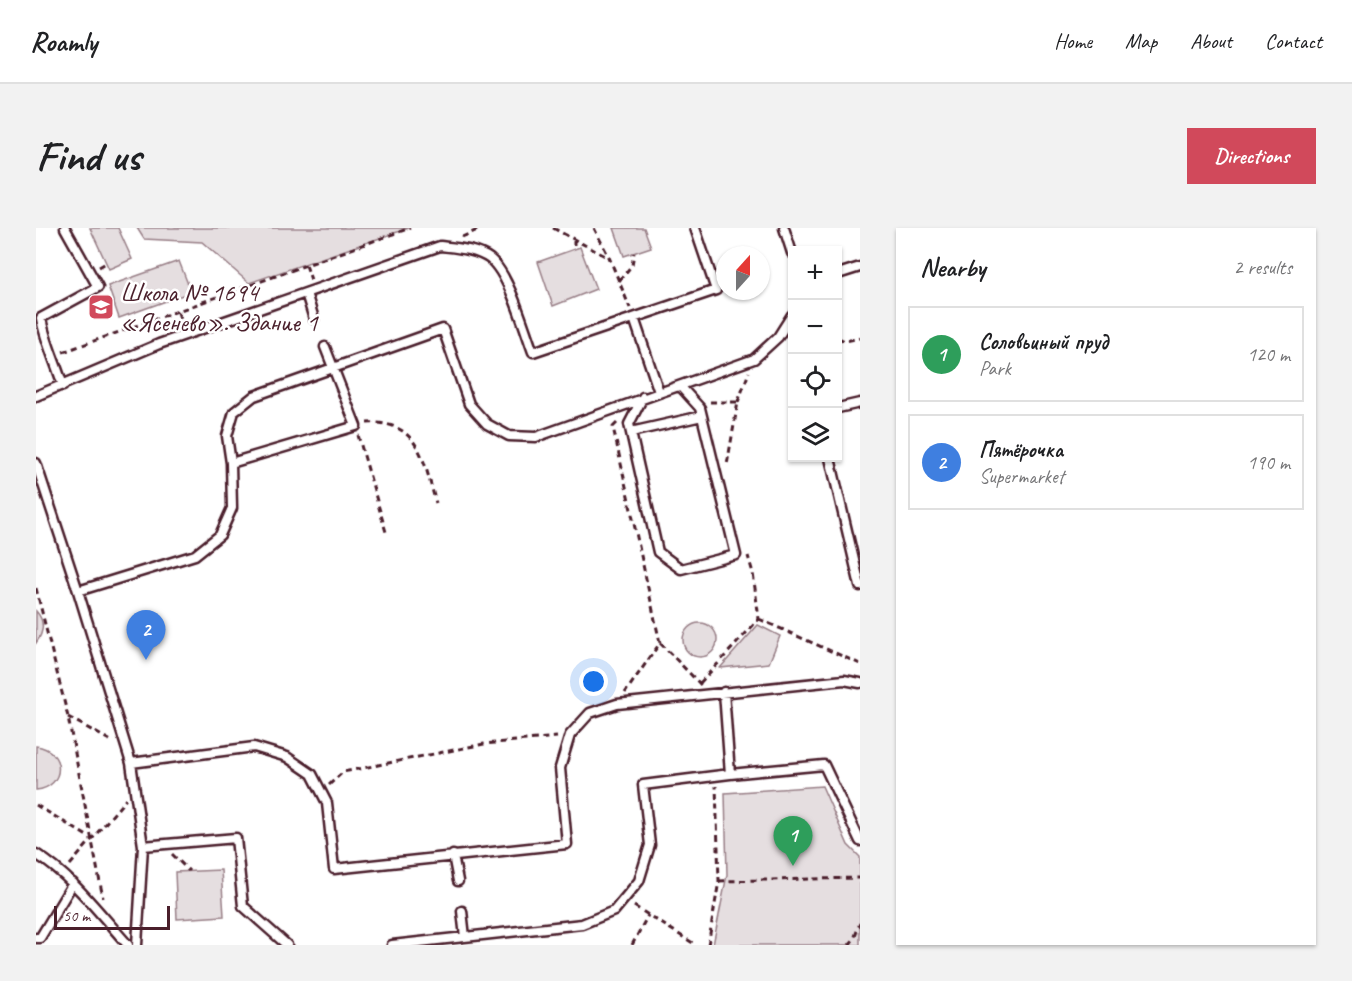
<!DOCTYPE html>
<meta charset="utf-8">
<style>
body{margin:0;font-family:Caveat,sans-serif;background:#f2f2f2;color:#202124}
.controls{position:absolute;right:18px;top:18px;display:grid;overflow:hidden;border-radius:0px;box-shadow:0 2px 4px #0004}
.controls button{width:54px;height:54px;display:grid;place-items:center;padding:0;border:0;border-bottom:2px solid #e0e0e0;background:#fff;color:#202124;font:30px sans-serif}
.compass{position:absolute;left:680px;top:18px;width:54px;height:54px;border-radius:50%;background:#fff;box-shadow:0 2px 4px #0004;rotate:21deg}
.scale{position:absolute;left:18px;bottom:15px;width:116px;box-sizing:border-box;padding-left:6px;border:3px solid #4a1f2b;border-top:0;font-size:16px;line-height:21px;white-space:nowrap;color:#4a1f2b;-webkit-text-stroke:4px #fff;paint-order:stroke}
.you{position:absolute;left:558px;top:454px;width:21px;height:21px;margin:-15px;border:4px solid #fff;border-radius:50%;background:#1a73e8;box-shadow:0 0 0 9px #1a73e833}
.badge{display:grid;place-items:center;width:39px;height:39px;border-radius:50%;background:#d1495b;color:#fff;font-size:20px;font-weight:700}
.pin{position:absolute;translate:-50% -50px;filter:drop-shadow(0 2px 3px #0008)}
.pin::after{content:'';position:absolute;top:32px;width:21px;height:18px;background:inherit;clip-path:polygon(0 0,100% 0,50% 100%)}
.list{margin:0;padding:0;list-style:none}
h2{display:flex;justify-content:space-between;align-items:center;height:78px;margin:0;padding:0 24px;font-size:26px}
h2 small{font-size:20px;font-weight:400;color:#757577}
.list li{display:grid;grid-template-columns:39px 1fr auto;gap:18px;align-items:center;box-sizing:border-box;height:96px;margin:0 12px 12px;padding:0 12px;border:2px solid #e0e0e0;border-radius:0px}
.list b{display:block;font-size:22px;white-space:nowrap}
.list p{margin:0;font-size:20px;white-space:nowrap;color:#757577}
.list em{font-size:20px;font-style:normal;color:#757577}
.icon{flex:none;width:33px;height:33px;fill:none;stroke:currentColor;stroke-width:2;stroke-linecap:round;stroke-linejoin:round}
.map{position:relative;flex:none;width:824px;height:717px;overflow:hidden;border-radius:0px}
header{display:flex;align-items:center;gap:36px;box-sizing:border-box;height:84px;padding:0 30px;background:#fff;border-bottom:2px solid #e0e0e0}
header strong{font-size:28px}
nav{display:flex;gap:33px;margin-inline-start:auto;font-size:21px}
.intro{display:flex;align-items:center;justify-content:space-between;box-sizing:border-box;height:144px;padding:0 36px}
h1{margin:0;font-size:42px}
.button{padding:15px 27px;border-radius:0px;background:#d1495b;color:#fff;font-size:21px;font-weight:700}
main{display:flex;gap:36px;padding:0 36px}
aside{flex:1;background:#fff;border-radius:0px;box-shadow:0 2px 4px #0004}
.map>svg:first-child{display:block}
.green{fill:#e5dee0;stroke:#987e86;stroke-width:1.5}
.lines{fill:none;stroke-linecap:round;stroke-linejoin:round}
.service-casing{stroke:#4a1f2b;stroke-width:13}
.path{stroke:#4a1f2b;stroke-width:3;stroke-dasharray:6 4.5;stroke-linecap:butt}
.service{stroke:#fff;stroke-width:8}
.labels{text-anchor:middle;stroke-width:5;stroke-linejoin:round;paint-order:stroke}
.poi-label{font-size:26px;fill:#4a1f2b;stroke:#fff;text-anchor:start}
</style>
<header>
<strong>Roamly</strong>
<nav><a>Home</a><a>Map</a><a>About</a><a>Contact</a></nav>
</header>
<div class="intro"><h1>Find us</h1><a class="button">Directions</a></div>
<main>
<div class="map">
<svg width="824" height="717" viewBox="0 0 824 717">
<rect width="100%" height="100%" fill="#fff"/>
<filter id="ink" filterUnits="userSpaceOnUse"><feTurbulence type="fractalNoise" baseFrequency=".0167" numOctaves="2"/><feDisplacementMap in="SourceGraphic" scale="12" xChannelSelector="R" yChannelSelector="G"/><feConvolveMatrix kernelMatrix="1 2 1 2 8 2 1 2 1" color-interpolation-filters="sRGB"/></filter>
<g filter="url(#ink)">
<!-- green -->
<path class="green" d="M 54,0 L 82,0 L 96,31 L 73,41 Z
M 101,0 L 373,0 L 213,55 L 166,14 L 108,11 Z
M 578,0 L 608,0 L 615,19 L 588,28 Z
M 544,19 L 560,61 L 517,78 L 502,34 Z
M 143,33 L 155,64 L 83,90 L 72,58 Z
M 0,383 C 9,393 8,404 0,415 Z
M647 412a17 17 0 1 1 34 0a17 17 0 1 1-34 0Z
M 722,397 L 744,408 L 733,435 L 684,440 Z
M 0,518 C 30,522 30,559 0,562 Z
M 786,558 L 812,617 L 824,629 L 824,717 L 677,717 L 691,647 L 689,565 Z
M 185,642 L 188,688 L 141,691 L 139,644 Z"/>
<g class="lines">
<!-- service casing -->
<g class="service-casing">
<path id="service" d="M 748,0 L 756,25
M 802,46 L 824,39
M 270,65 L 278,91
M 598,90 L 623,164
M 27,158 C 20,135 9,113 5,90 L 62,59 L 29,0
M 0,168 L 123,116 L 404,18 C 421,20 440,21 454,31 C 473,46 488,100 497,124 L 680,62 L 659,0
M 607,169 L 593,196 L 622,324 L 645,341 L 700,327 L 664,180 L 644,158
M 802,180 L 824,175
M 595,204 L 666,188
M 794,230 L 824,358
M 0,235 L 42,363 L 95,535 L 107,618 L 101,717
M 195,235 L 320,198 L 289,119
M 42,363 L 159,327 L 184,307 L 196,280 L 195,235 L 191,208 L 198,184 L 218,168 L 407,101 L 433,176 L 451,196 L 473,208 L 500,209 L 718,131 L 742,109 L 756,87
M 95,535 L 218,519 L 251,529 L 276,546 L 291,575 L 298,641 L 531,616 L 524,540 L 534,507 L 554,485 L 581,476 L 808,452 L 824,455
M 694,546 L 788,537 L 824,613
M 107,618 L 200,610 L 207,678 L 251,717
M 0,626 C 37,649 63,685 92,717
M 417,627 L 422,653
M 426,683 L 429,709
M 0,710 L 4,710 L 37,655
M 356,717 L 546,696 L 578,683 L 603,653 L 614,617 L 607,557 L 694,546 L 688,464"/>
</g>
<!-- path -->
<path class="path" d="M 517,0 L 571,29
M 558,0 L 573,29 L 594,80
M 426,9 L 446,0
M 538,11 L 538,21
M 270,37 L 275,52
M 63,39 L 70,35
M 583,53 L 596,37 L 598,25
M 142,84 L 146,97
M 802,110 L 809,113 L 824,110
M 27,124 L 374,0
M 674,174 L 702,174 L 691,237
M 702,174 L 713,144
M 331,195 C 384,192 388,235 400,275
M 581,195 L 577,199 L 624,415 L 589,465
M 322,207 L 350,304
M 0,360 L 32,489 L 67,670
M 723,391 L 824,436
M 624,415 L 665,457
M 664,455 L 723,391 L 717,345 L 712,328
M 32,489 L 77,514
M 293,557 L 307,544 L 448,516 L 521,509
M 0,577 L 56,611
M 136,626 L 153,643
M 34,637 L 90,571
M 683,653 L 824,650
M 598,678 L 660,717
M 596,717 L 612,687
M 672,717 L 683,653 L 680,558
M 813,717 L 818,711 L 824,695"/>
<!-- service -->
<use href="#service" class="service"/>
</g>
</g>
<!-- icons -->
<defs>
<g id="school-square" transform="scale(1.35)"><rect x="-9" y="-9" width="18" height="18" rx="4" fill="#d1495b" stroke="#fff"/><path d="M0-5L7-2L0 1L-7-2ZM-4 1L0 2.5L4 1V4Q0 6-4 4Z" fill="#fff"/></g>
</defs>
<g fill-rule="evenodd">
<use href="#school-square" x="65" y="79"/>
</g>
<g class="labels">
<!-- poi labels -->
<g class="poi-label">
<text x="84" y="73">Школа № 1694<tspan x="84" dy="30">«Ясенево». Здание 1</tspan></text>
</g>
</g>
</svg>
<div class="controls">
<button>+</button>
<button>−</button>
<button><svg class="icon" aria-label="locate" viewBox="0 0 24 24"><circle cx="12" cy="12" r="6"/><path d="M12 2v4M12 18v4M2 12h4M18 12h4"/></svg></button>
<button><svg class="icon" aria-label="layers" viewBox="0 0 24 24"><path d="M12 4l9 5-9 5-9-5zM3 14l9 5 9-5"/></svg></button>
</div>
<svg class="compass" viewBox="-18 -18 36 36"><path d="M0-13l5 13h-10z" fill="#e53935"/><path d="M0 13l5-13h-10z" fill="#757577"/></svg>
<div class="scale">50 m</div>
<div class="you"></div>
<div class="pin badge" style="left:757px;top:638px;background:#2e9e5b">1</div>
<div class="pin badge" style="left:110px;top:432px;background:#3f7fe0">2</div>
</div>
<aside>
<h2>Nearby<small>2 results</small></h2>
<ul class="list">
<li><span class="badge" style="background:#2e9e5b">1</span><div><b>Соловьиный пруд</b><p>Park</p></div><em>120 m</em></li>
<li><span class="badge" style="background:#3f7fe0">2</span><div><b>Пятёрочка</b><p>Supermarket</p></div><em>190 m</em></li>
</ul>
</aside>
</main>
